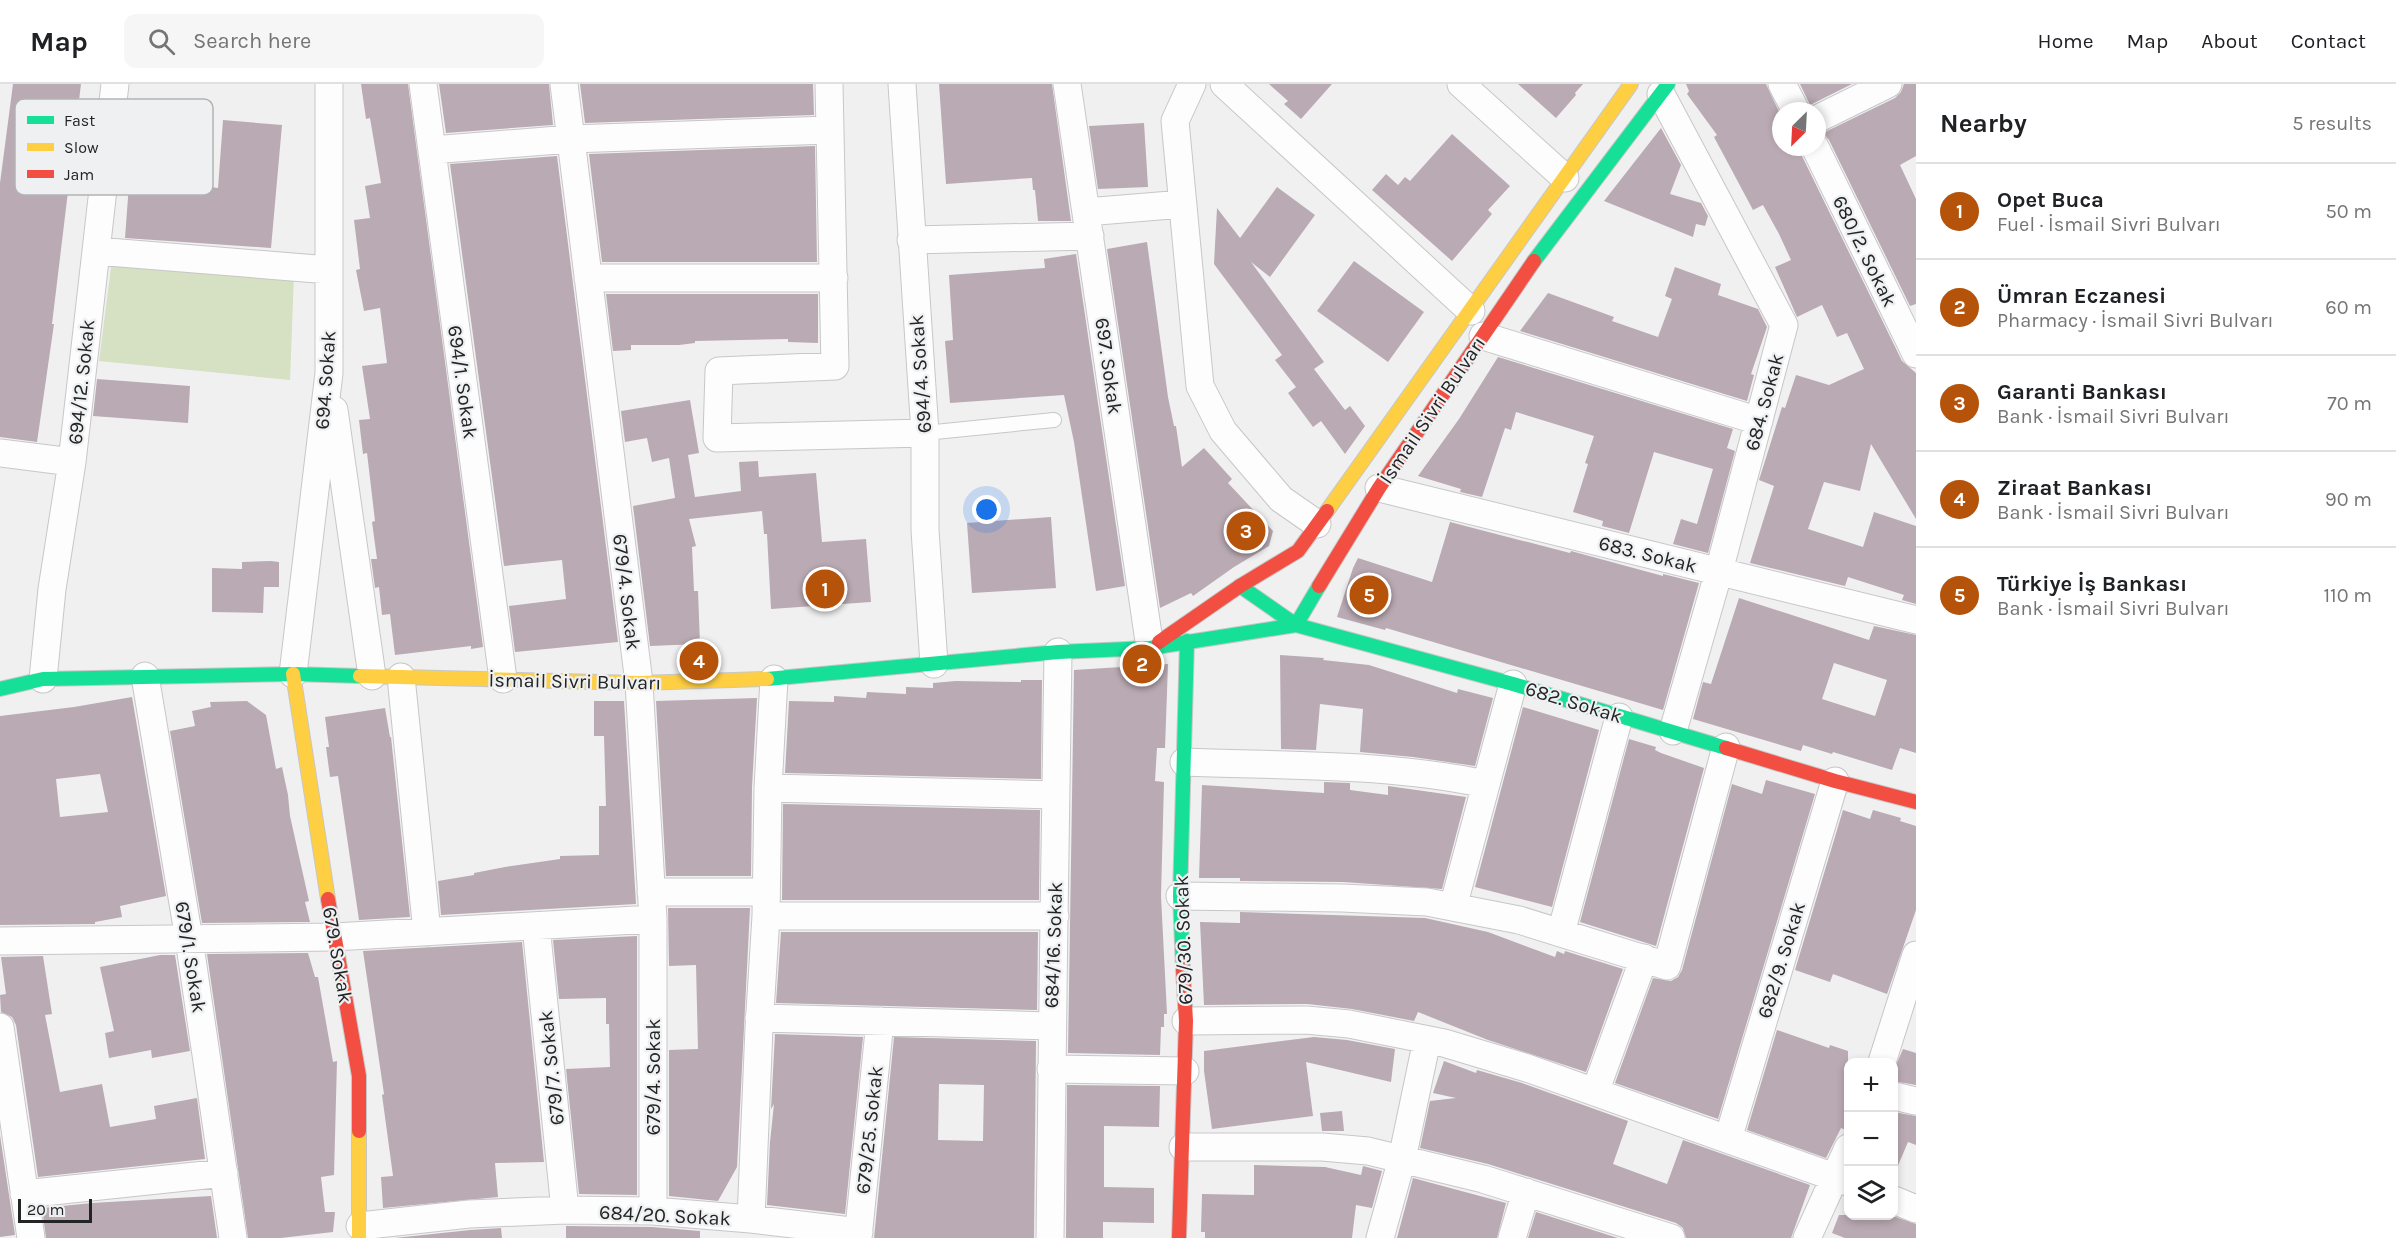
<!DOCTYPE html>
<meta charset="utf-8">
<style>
body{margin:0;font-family:Karla,sans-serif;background:#f6f6f6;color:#202124}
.controls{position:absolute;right:18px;bottom:18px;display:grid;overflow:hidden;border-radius:12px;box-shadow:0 3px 9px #0003}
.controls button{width:54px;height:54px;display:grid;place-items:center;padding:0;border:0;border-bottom:2px solid #e0e0e0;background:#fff;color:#202124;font:30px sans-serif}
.compass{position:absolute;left:1772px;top:18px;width:54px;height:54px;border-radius:50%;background:#fff;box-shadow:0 3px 9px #0003;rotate:204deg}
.scale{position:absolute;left:18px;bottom:15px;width:74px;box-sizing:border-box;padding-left:6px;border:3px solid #232424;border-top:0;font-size:16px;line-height:21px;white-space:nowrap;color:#232424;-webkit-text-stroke:4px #eff0f2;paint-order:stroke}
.you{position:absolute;left:987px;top:426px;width:21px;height:21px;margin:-15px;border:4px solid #fff;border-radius:50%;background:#1a73e8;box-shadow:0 0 0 9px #1a73e833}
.badge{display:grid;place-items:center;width:39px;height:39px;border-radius:50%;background:#b45309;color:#fff;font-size:20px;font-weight:700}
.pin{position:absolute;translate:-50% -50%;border:3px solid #fff;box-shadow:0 2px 6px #0006}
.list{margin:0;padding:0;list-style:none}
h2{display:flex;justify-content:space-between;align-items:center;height:78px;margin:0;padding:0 24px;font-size:26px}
h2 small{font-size:20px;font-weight:400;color:#757577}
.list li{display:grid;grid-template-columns:39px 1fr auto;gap:18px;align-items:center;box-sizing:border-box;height:96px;padding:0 24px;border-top:2px solid #e0e0e0}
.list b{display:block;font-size:22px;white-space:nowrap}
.list p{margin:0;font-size:20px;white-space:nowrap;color:#757577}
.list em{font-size:20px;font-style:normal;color:#757577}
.icon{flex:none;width:33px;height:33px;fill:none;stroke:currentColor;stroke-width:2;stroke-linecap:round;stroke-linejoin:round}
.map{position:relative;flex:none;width:1916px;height:1154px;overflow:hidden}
header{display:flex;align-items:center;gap:36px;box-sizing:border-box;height:84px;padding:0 30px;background:#fff;border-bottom:2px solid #e0e0e0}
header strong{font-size:28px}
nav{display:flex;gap:33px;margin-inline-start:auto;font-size:21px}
.search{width:420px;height:54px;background:#f6f6f6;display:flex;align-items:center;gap:15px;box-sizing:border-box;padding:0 21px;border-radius:12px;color:#757577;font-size:22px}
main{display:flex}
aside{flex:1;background:#fff}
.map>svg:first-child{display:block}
.green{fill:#d6e0c3}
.building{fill:#baaab3;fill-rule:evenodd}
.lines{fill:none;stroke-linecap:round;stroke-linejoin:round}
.lane-casing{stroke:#c7c7c8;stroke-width:16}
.street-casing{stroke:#c7c7c8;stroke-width:29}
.fast-casing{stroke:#c7c7c8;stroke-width:16}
.slow-casing{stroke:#c7c7c8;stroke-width:16}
.jam-casing{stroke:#c7c7c8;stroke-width:16}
.lane{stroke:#fdfdfd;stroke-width:14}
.street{stroke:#fdfdfd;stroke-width:27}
.fast{stroke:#16e098;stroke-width:14}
.slow{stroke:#ffcf43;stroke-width:14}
.jam{stroke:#f24e42;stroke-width:14}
.labels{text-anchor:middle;stroke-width:4.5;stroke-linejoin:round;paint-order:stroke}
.street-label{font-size:20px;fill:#232424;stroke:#eff0f2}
.key{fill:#eff0f2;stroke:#b2b3b4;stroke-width:1.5}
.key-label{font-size:16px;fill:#232424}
</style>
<header>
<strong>Map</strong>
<div class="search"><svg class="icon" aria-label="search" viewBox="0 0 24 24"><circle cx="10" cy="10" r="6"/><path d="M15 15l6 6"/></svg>Search here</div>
<nav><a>Home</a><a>Map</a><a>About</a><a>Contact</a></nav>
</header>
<main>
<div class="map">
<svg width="1916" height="1154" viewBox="0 0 1916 1154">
<rect width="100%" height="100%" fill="#f0f0f1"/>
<!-- green -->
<path class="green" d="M 112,176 L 294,191 L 290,296 L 99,277 Z"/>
<!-- building -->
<path class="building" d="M 13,0 L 81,0 L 52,240 L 54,240 L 37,358 L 0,353 L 0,99 Z
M 361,0 L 408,0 L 483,563 L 471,565 L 471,562 L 395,571 L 390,530 L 382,531 L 379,503 L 375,504 L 371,475 L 377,475 L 372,438 L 375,437 L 367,369 L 363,370 L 359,336 L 370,335 L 362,282 L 387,279 L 380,224 L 364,227 L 356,186 L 360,185 L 354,136 L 370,134 L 365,102 L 381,99 L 370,34 L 366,35 Z
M 439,0 L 549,0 L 553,41 L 446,49 Z
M 580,0 L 813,0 L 814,31 L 585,39 Z
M 939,0 L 1052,0 L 1071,137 L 1038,137 L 1035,106 L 1033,106 L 1032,94 L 946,100 Z
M 1269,0 L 1332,0 L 1301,35 L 1284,20 L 1288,17 Z
M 1518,0 L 1583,0 L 1575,9 L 1576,11 L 1556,34 Z
M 1686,0 L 1766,0 L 1781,32 L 1781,63 L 1799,63 L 1801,70 L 1902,277 L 1916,289 L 1916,435 L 1871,360 L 1860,407 L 1824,398 L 1808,445 L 1863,463 L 1874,428 L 1916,442 L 1916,520 L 1902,516 L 1904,511 L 1848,493 L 1845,502 L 1750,479 L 1774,402 L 1759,396 L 1782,323 L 1785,324 L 1796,291 L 1829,301 L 1864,285 L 1847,249 L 1837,253 L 1822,221 L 1797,233 L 1775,183 L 1791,176 L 1779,150 L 1763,121 L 1753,126 L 1714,53 L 1717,51 L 1687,10 L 1689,7 Z
M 1800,0 L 1852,0 L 1810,21 Z
M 1904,0 L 1916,0 L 1916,72 L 1900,81 L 1916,115 L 1916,220 L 1910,222 L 1829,56 L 1823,49 L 1895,14 L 1901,8 Z
M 223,36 L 282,41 L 271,164 L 125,154 L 129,100 L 211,107 L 211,103 L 218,104 Z
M 1144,39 L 1148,103 L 1098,105 L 1089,42 Z
M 1661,44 L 1681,81 L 1670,110 L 1701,119 L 1708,132 L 1705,142 L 1696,140 L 1693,153 L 1604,117 Z
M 1452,50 L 1510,102 L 1488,126 L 1492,130 L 1452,177 L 1372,106 L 1386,90 L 1398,101 L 1405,93 L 1410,97 Z
M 815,62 L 817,178 L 602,178 L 589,70 Z
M 557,72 L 618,558 L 515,568 L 509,522 L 566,515 L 562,476 L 504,482 L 450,80 Z
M 1277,103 L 1315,131 L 1270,193 L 1251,178 L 1324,278 L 1314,285 L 1345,326 L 1350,322 L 1365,342 L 1345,370 L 1321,337 L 1313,343 L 1288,309 L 1296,303 L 1275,276 L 1282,271 L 1214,180 L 1217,124 L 1240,154 Z
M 1147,158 L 1168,313 L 1174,342 L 1176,342 L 1182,383 L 1204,364 L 1232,395 L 1228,399 L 1273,447 L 1269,462 L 1234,483 L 1193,512 L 1191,509 L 1160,524 L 1107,165 Z
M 1076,170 L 1125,502 L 1096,507 L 1074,358 L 1064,311 L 950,319 L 945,257 L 953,256 L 949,191 L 1045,184 L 1044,175 Z
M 1354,177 L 1424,228 L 1388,278 L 1317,227 Z
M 1675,183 L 1721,200 L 1718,211 L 1758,225 L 1767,243 L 1751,290 L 1754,291 L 1747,317 L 1520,247 L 1548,209 L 1614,233 L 1612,237 L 1658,253 L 1672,215 L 1665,212 Z
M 606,210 L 818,210 L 818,259 L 788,258 L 788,255 L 695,257 L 695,259 L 679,261 L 631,261 L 631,266 L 613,267 Z
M 1498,273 L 1733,345 L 1727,364 L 1735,367 L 1708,469 L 1673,460 L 1681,435 L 1697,440 L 1713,385 L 1654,368 L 1629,449 L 1602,442 L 1603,437 L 1573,428 L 1588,380 L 1585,379 L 1594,352 L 1516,328 L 1511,346 L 1505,344 L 1482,413 L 1460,408 L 1461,405 L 1418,392 L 1459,335 Z
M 97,295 L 190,302 L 188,339 L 93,332 Z
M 690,316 L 699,369 L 688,371 L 695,413 L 741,407 L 739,378 L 758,377 L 759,393 L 816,389 L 822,458 L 866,455 L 871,518 L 771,525 L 767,450 L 764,450 L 762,427 L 689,435 L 696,462 L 692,463 L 694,507 L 698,507 L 700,560 L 650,562 L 633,422 L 675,414 L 669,374 L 652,378 L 647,354 L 625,358 L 621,327 Z
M 1051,433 L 1056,504 L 972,509 L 967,439 Z
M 1450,438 L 1570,469 L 1571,467 L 1663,492 L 1663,490 L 1699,499 L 1663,626 L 1386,544 L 1385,546 L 1337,533 L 1353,484 L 1358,474 L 1432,498 Z
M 271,477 L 279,478 L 279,503 L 264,503 L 263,529 L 212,528 L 212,484 L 242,485 L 242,478 Z
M 1739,514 L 1869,556 L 1874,542 L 1916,551 L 1916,669 L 1900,664 L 1892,686 L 1833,668 L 1832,670 L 1803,661 L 1801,667 L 1693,635 L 1703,598 L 1711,600 ZM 1834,579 L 1887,596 L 1875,632 L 1822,615 Z
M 1280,571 L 1324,574 L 1323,576 L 1369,581 L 1457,609 L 1458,605 L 1493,614 L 1475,682 L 1413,673 L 1360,668 L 1363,625 L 1320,620 L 1316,666 L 1281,665 Z
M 1168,580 L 1165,664 L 1157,664 L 1155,697 L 1164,698 L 1161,812 L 1167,930 L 1164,930 L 1164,943 L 1161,943 L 1160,971 L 1068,969 L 1074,586 Z
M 1021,596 L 1042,596 L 1041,695 L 785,689 L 789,617 L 834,618 L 834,612 L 866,614 L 867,608 L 906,610 L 906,603 L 933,604 L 933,599 L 956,597 L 1021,598 Z
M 132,613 L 166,812 L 120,822 L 122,833 L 95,838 L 95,840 L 0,841 L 0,632 L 74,623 ZM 100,690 L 108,728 L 60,733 L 56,695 Z
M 757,614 L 752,703 L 751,792 L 666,792 L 656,617 Z
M 247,617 L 266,631 L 276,685 L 282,683 L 288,711 L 290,732 L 309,817 L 305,818 L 310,838 L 202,839 L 170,647 L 195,642 L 192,627 L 211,623 L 210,618 Z
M 594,617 L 624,617 L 636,820 L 441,831 L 438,797 L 474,791 L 474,789 L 505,783 L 560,775 L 560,772 L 599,771 L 599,722 L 606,722 L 604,652 L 594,652 Z
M 1523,623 L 1599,646 L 1552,823 L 1475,803 Z
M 385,624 L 390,653 L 391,653 L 410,833 L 359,836 L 338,692 L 330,693 L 326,663 L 329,663 L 325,633 Z
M 1629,655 L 1656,663 L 1655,666 L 1661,669 L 1704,684 L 1656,862 L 1580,838 Z
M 1766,696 L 1815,710 L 1718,1035 L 1615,999 L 1653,894 L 1671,897 L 1678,893 L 1682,886 L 1732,700 L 1762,710 Z
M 1324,698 L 1350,699 L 1350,706 L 1388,711 L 1388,702 L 1466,713 L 1442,805 L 1343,798 L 1240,797 L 1240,794 L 1199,794 L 1202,701 L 1324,709 Z
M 783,720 L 1040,726 L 1039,816 L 782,816 Z
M 1843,726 L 1870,735 L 1873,726 L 1901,734 L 1900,737 L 1916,742 L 1916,826 L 1887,910 L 1833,890 L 1830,898 L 1795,886 Z
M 668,824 L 750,824 L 737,1083 L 718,1117 L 669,1112 L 669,966 L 698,965 L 696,881 L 669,882 Z
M 1240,828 L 1425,834 L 1488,848 L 1555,873 L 1557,867 L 1564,870 L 1565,867 L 1623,885 L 1586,988 L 1488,956 L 1418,928 L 1414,937 L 1352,925 L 1307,920 L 1204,921 L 1200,838 L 1240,839 Z
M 781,848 L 1038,848 L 1037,926 L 776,919 Z
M 637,852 L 637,1111 L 579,1110 L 566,985 L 610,983 L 609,940 L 606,940 L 606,914 L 559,915 L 553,856 Z
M 522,858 L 544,1078 L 495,1079 L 498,1113 L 383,1124 L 381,1093 L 393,1092 L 382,1011 L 384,1010 L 363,867 Z
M 308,869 L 315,893 L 318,893 L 333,978 L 337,977 L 334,1091 L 321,1093 L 325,1128 L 335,1128 L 333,1148 L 281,1154 L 248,1154 L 207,870 Z
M 160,871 L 175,871 L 190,967 L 152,974 L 151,966 L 109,974 L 105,949 L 114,947 L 100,883 Z
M 43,872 L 52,930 L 45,931 L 60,1008 L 102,1000 L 110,1043 L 156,1035 L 154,1022 L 197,1014 L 205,1075 L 38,1093 L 16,941 L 12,933 L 1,928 L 0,911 L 6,910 L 1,873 Z
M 1777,946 L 1829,964 L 1830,961 L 1848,967 L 1848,1047 L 1841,1044 L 1826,1074 L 1747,1046 Z
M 775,950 L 863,953 L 845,1130 L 767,1121 L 770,1058 L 774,1020 L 771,1025 Z
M 894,953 L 1036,957 L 1034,1154 L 874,1154 ZM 939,1000 L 984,1001 L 983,1057 L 938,1056 Z
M 1314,953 L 1347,956 L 1395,965 L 1391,998 L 1306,978 L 1313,1032 L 1212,1045 L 1204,987 L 1204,967 Z
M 1903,965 L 1916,969 L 1916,1001 L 1893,997 L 1893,988 Z
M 1444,977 L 1476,989 L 1477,986 L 1522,999 L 1628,1037 L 1613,1080 L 1667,1100 L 1683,1056 L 1810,1101 L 1791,1154 L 1686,1154 L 1683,1144 L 1676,1139 L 1488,1080 L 1420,1064 L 1430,1017 L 1456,1014 L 1433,1009 Z
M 1067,1001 L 1160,1002 L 1159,1043 L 1104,1042 L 1104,1103 L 1154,1104 L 1154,1139 L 1103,1138 L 1103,1154 L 1066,1154 Z
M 1342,1027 L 1344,1047 L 1322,1047 L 1320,1029 Z
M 1893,1028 L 1916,1032 L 1916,1061 L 1908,1058 L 1894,1091 Z
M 0,1051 L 15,1151 L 0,1153 Z
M 1254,1081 L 1325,1083 L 1361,1091 L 1363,1082 L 1382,1087 L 1372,1124 L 1356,1121 L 1352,1154 L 1205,1154 L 1205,1148 L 1201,1148 L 1202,1110 L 1254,1111 Z
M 1413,1094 L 1506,1119 L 1497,1154 L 1397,1154 Z
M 211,1112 L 217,1154 L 46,1154 L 42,1124 L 92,1119 Z
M 1536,1128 L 1618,1154 L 1528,1154 Z
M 1839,1131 L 1890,1131 L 1916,1140 L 1916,1154 L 1845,1154 L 1832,1149 Z
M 566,1142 L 652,1143 L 700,1147 L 700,1154 L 566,1154 Z
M 501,1144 L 502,1154 L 395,1154 L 470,1146 Z"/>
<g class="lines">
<!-- lane casing -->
<g class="lane-casing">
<path id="lane" d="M 925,349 L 1054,336"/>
</g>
<!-- street casing -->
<g class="street-casing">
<path id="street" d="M 423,0 L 503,595
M 564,0 L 639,599 L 653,835 L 653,1127
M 829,0 L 835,282 L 719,287 L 717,354 L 925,349
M 902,0 L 925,349 L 925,446 L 934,580
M 1067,0 L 1150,564
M 1192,0 L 1175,37 L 1200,302 L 1223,347 L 1281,415 L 1317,440
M 1224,0 L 1471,227
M 1461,0 L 1565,94
M 1782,0 L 1796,27
M 1661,10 L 1784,241 L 1719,487 L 1673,647
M 1817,35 L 1888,0
M 1815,63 L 1916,270
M 432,66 L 571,55 L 830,46
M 1086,128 L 1183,120
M 911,156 L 1090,152
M 96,167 L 329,186
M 588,194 L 834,194
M 1483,252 L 1759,337
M 334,326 L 372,592
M 0,369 L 72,378
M 1379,404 L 1916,536
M 293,590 L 329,289 L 329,0
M 145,592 L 189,855 L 233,1154
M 401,593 L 427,848
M 43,595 L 52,505 L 72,378 L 115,0
M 1184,678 C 1285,682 1387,679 1485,700
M 768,704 L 1056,711
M 651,808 L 766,808
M 1180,812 L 1342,814 L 1427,818 L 1519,836 L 1667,882 L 1726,663
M 1453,823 L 1513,600
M 766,832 L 1055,832
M 536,842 L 565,1126
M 1561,849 L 1619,633
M 0,857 L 334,853 L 653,835
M 759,934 L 1051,942
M 1186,937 L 1306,936 L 1349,940 L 1444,959 L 1527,984 L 1848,1098
M 0,943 L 31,1154
M 1882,978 L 1916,871
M 1051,985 L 1185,987
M 1595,1008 L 1644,874
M 1894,1012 L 1916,1017
M 1728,1055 L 1835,697
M 1183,1063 L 1322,1063 L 1368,1067 L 1483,1095 L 1671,1154
M 24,1110 L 224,1089
M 1894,1116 L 1916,1125
M 751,1135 L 759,944 L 766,832 L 768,704 L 774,595
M 360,1142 L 469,1130 L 565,1126 L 653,1127 L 751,1135 L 859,1148
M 858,1154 L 880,937
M 1050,1154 C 1051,959 1056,763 1058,568
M 1380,1154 L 1402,1075 L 1427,956
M 1512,1154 L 1526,1108
M 1807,1154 L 1848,1064"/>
</g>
<!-- fast casing -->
<g class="fast-casing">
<path id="fast" d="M 1534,177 L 1668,0
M 1240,502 L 1296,541 L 1513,600 L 1726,664
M 767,595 L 1058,568 L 1150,564 L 1296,541 L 1319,502
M 0,605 L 43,595 L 293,590 L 360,592
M 1183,885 L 1180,812 L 1187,557"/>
</g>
<!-- slow casing -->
<g class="slow-casing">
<path id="slow" d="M 1327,427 L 1631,0
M 293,590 L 328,815
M 360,592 L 639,599 L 767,595
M 359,1047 L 359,1154"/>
</g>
<!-- jam casing -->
<g class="jam-casing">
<path id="jam" d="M 1319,502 L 1379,404 L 1534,177
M 1159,558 L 1240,502 L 1298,467 L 1327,427
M 1726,664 L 1835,697 L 1916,718
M 328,815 L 359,992 L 359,1047
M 1179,1154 L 1186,937 L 1183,885"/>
</g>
<!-- lane -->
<use href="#lane" class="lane"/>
<!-- street -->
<use href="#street" class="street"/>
<!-- fast -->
<use href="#fast" class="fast"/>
<!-- slow -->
<use href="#slow" class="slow"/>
<!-- jam -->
<use href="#jam" class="jam"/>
</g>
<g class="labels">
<!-- street labels -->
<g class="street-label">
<text transform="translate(1865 167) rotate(64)" y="7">680/2. Sokak</text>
<text transform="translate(1109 282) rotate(82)" y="7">697. Sokak</text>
<text transform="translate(920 290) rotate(-94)" y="7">694/4. Sokak</text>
<text transform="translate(325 296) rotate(-86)" y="7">694. Sokak</text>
<text transform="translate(81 298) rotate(-84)" y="7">694/12. Sokak</text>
<text transform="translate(463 298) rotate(82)" y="7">694/1. Sokak</text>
<text transform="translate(1764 318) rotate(-75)" y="7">684. Sokak</text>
<text transform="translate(1432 326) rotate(-56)" y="7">İsmail Sivri Bulvarı</text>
<text transform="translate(1648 470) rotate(14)" y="7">683. Sokak</text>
<text transform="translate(627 508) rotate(83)" y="7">679/4. Sokak</text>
<text transform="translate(575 597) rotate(1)" y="7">İsmail Sivri Bulvarı</text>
<text transform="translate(1574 618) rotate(17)" y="7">682. Sokak</text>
<text transform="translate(1183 856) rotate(-92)" y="7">679/30. Sokak</text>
<text transform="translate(1053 861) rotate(-88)" y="7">684/16. Sokak</text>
<text transform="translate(338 871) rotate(80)" y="7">679. Sokak</text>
<text transform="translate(191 873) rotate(81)" y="7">679/1. Sokak</text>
<text transform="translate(1781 876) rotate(-73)" y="7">682/9. Sokak</text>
<text transform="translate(551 984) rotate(-96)" y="7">679/7. Sokak</text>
<text transform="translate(653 993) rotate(-90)" y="7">679/4. Sokak</text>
<text transform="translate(869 1046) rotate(-84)" y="7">679/25. Sokak</text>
<text transform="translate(665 1131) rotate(3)" y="7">684/20. Sokak</text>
</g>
</g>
<!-- legend -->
<rect x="15" y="15" width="198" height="96" rx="9" class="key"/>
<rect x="27" y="32" width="27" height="8" fill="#16e098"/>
<rect x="27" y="59" width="27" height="8" fill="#ffcf43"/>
<rect x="27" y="86" width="27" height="8" fill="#f24e42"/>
<g class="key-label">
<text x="64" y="42">Fast</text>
<text x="64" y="69">Slow</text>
<text x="64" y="96">Jam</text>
</g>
</svg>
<div class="controls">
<button>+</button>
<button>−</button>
<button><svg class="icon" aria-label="layers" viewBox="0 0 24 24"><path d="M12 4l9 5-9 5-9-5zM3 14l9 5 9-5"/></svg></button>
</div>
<svg class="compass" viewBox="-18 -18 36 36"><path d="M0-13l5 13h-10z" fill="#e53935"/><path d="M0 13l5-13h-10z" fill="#757577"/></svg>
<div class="scale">20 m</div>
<div class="you"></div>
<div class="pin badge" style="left:825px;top:505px">1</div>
<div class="pin badge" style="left:1142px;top:580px">2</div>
<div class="pin badge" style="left:1246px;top:447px">3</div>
<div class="pin badge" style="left:699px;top:577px">4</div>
<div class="pin badge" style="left:1369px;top:511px">5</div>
</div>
<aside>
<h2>Nearby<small>5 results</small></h2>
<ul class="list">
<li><span class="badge">1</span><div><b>Opet Buca</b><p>Fuel · İsmail Sivri Bulvarı</p></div><em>50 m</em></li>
<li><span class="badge">2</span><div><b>Ümran Eczanesi</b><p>Pharmacy · İsmail Sivri Bulvarı</p></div><em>60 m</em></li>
<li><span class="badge">3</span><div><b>Garanti Bankası</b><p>Bank · İsmail Sivri Bulvarı</p></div><em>70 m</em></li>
<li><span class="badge">4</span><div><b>Ziraat Bankası</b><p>Bank · İsmail Sivri Bulvarı</p></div><em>90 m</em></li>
<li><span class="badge">5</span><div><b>Türkiye İş Bankası</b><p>Bank · İsmail Sivri Bulvarı</p></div><em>110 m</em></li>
</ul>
</aside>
</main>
